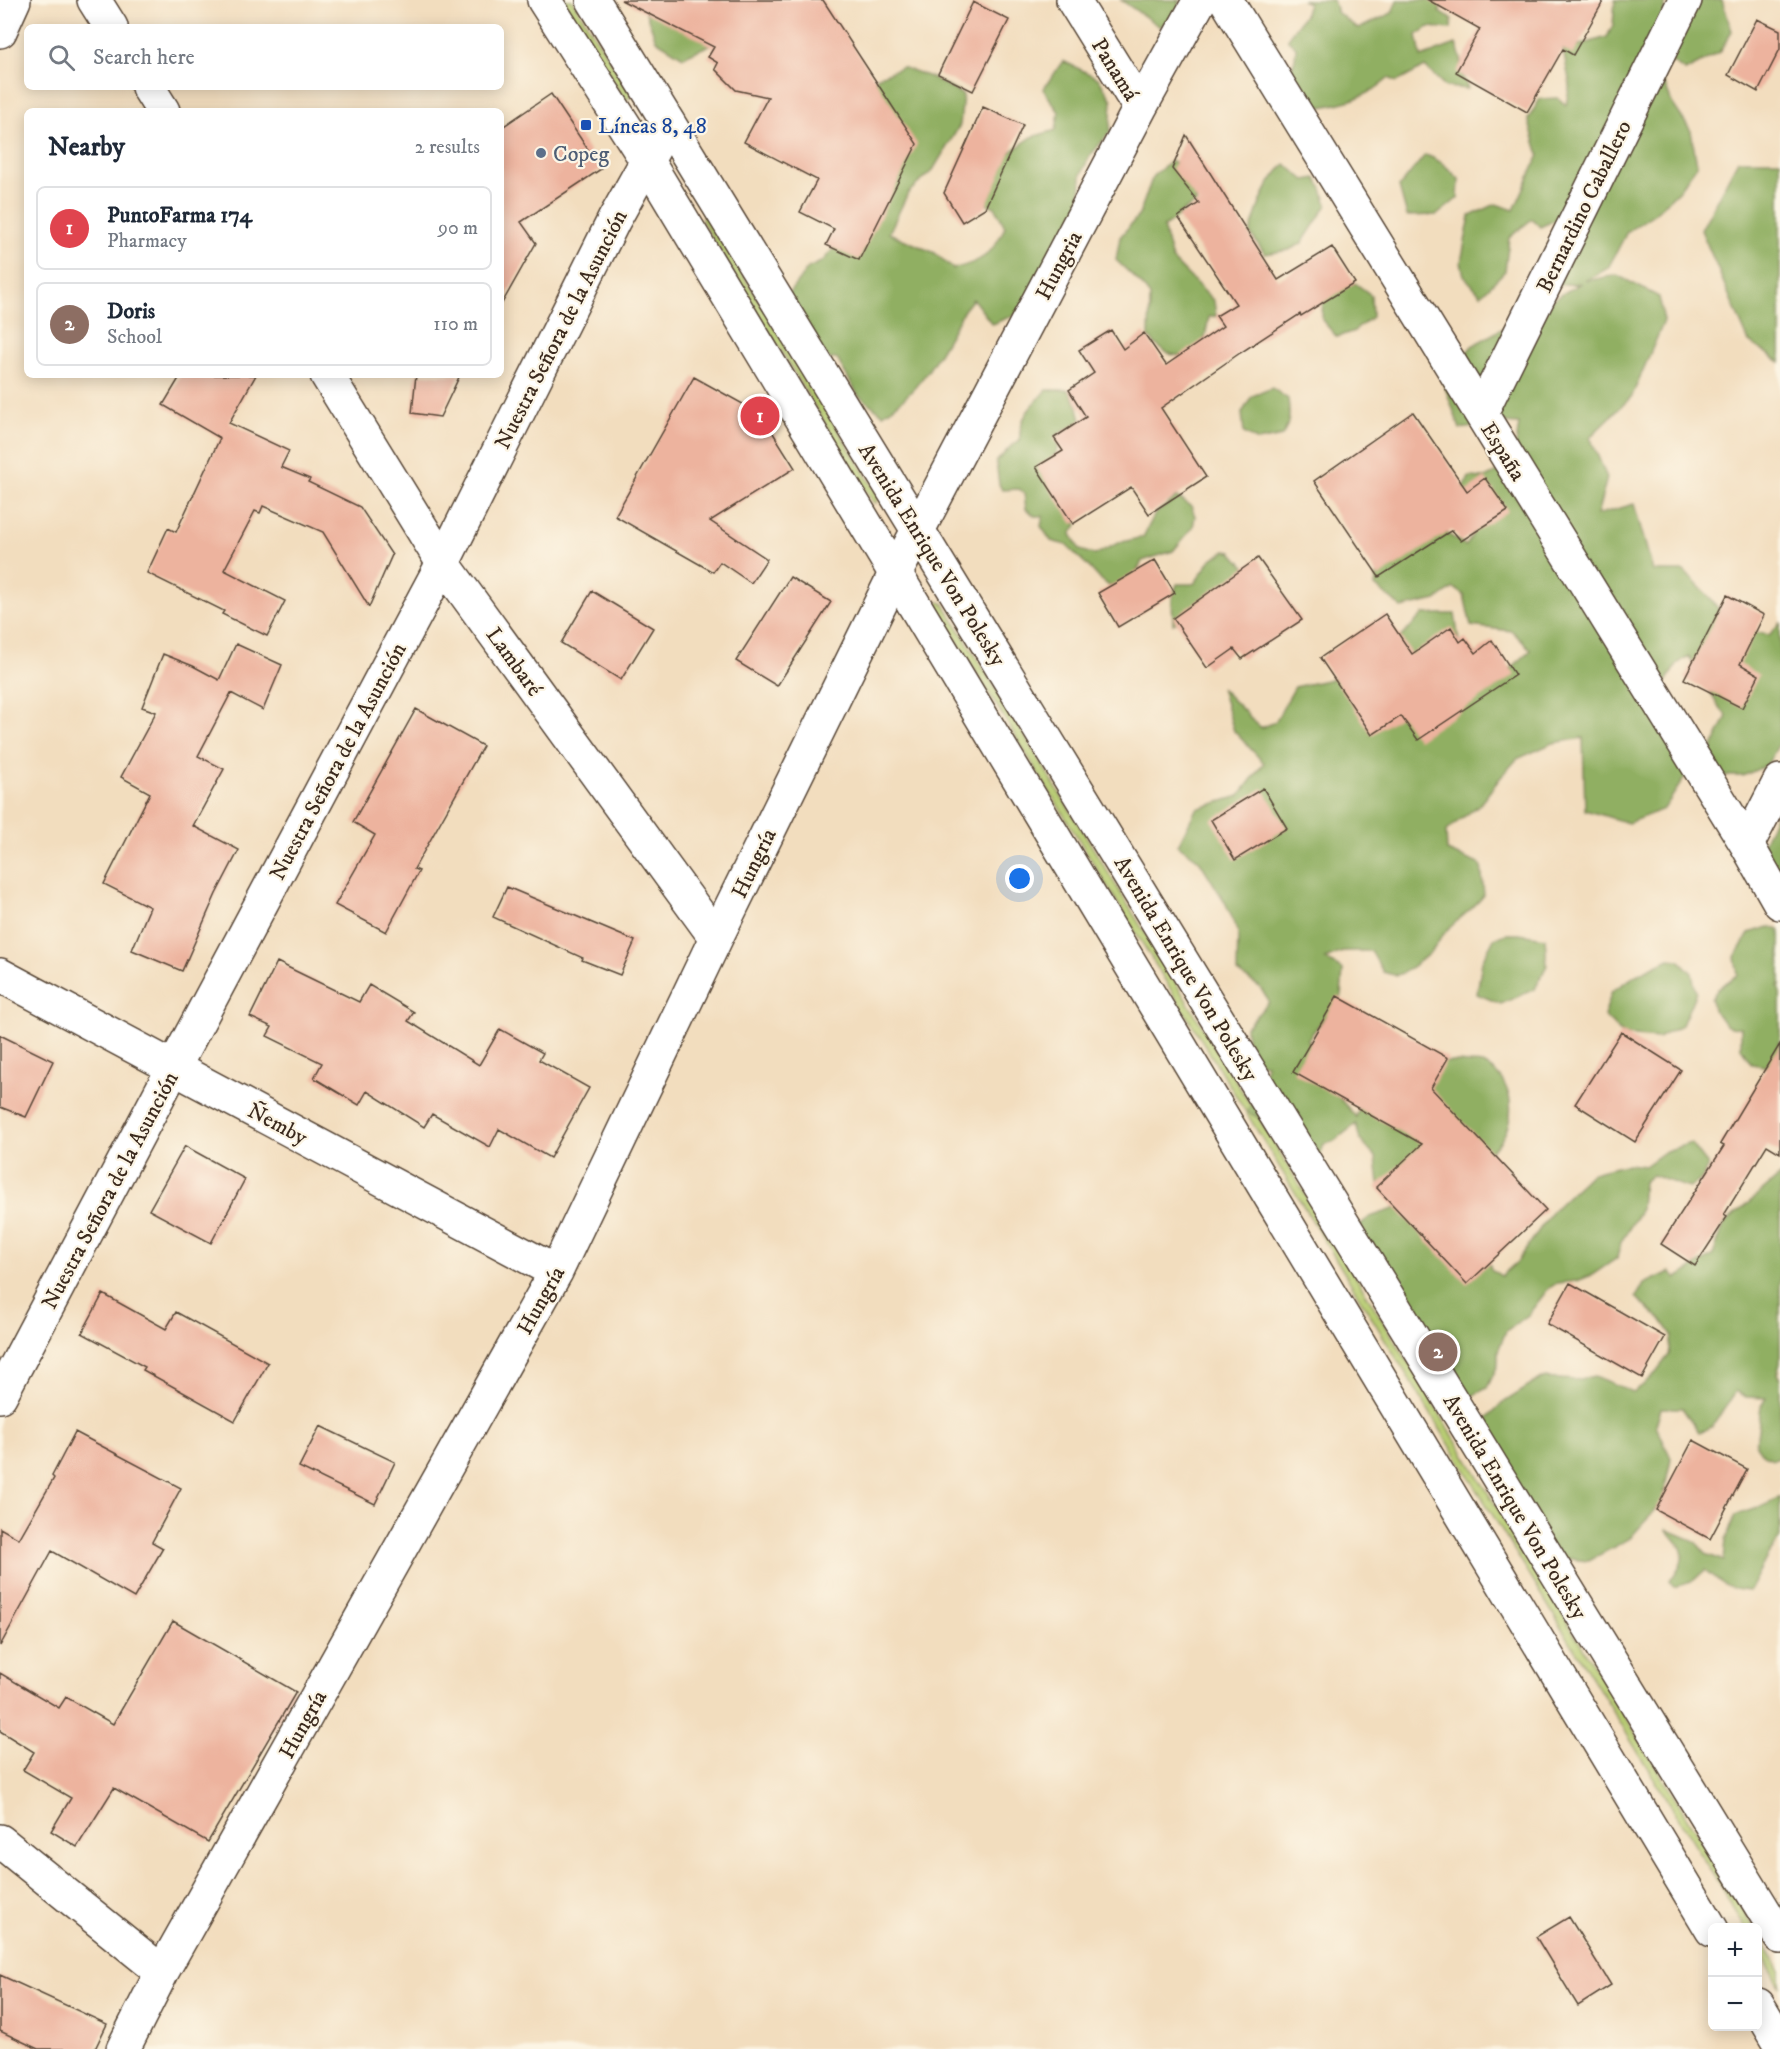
<!DOCTYPE html>
<meta charset="utf-8">
<style>
body{margin:0;font-family:"IM FELL DW Pica",serif;background:#f6f6f7;color:#1f2937}
.controls{position:absolute;right:18px;bottom:18px;display:grid;overflow:hidden;border-radius:9px;box-shadow:0 3px 15px #0003}
.controls button{width:54px;height:54px;display:grid;place-items:center;padding:0;border:0;border-bottom:2px solid #e0e1e3;background:#fff;color:#1f2937;font:30px sans-serif}
.you{position:absolute;left:1020px;top:879px;width:21px;height:21px;margin:-15px;border:4px solid #fff;border-radius:50%;background:#1a73e8;box-shadow:0 0 0 9px #1a73e833}
.badge{display:grid;place-items:center;width:39px;height:39px;border-radius:50%;background:#2563eb;color:#fff;font-size:20px;font-weight:700}
.pin{position:absolute;translate:-50% -50%;border:3px solid #fff;box-shadow:0 2px 6px #0006}
.list{margin:0;padding:0;list-style:none}
h2{display:flex;justify-content:space-between;align-items:center;height:78px;margin:0;padding:0 24px;font-size:26px}
h2 small{font-size:20px;font-weight:400;color:#747a83}
.list li{display:grid;grid-template-columns:39px 1fr auto;gap:18px;align-items:center;box-sizing:border-box;height:84px;margin:0 12px 12px;padding:0 12px;border:2px solid #e0e1e3;border-radius:9px}
.list b{display:block;font-size:22px;white-space:nowrap}
.list p{margin:0;font-size:20px;white-space:nowrap;color:#747a83}
.list em{font-size:20px;font-style:normal;color:#747a83}
.icon{flex:none;width:33px;height:33px;fill:none;stroke:currentColor;stroke-width:2;stroke-linecap:round;stroke-linejoin:round}
.map{position:relative;flex:none;width:1780px;height:2049px;overflow:hidden}
.search{position:absolute;background:#fff;box-shadow:0 3px 15px #0003;left:24px;top:24px;width:480px;height:66px;display:flex;align-items:center;gap:15px;box-sizing:border-box;padding:0 21px;border-radius:9px;color:#747a83;font-size:22px}
.panel{position:absolute;background:#fff;box-shadow:0 3px 15px #0003;left:24px;top:108px;width:480px;height:270px;border-radius:9px}
.map>svg:first-child{display:block}
.green{fill:#b6cb70;stroke:#787a47;stroke-width:1.5}
.forest{fill:#90af62;stroke:#666c40;stroke-width:1.5}
.building{fill:#edb39e}
.lines{fill:none;stroke-linecap:round;stroke-linejoin:round}
.minor-casing{stroke:#564536;stroke-width:36}
.tertiary-casing{stroke:#564536;stroke-width:36}
.primary-casing{stroke:#564536;stroke-width:36}
.minor{stroke:#fff;stroke-width:33}
.tertiary{stroke:#fff;stroke-width:33}
.primary{stroke:#fff;stroke-width:33}
.transit-dot{fill:#1a4fb4;stroke:#fcf5e5;stroke-width:2}
.service-dot{fill:#5c6f8a;stroke:#fcf5e5;stroke-width:2}
.labels{text-anchor:middle;stroke-width:4.5;stroke-linejoin:round;paint-order:stroke}
.street-label{font-size:22px;fill:#3b2a1e;stroke:#fcf5e5}
.transit-label{font-size:22px;fill:#164399;stroke:#fcf5e5;text-anchor:start}
.service-label{font-size:22px;fill:#4e5e75;stroke:#fcf5e5;text-anchor:start}
</style>
<div class="map">
<svg width="1780" height="2049" viewBox="0 0 1780 2049">
<rect width="100%" height="100%" fill="#fcf5e5"/>
<filter id="ink" filterUnits="userSpaceOnUse"><feTurbulence type="fractalNoise" baseFrequency=".0167" numOctaves="2"/><feDisplacementMap in="SourceGraphic" scale="12" xChannelSelector="R" yChannelSelector="G"/><feConvolveMatrix kernelMatrix="1 2 1 2 8 2 1 2 1" color-interpolation-filters="sRGB"/></filter>
<filter id="wash" filterUnits="userSpaceOnUse"><feTurbulence type="fractalNoise" baseFrequency=".008" numOctaves="4" result="noise"/><feDisplacementMap in="SourceGraphic" scale="24" xChannelSelector="R" yChannelSelector="G"/><feGaussianBlur stdDeviation="1.35" result="paint"/><feColorMatrix in="noise" values="0 0 0 0 0 0 0 0 0 0 0 0 0 0 0 0 0 1.4 0 .05"/><feComposite in="paint" operator="in"/></filter>
<g filter="url(#wash)">
<rect width="100%" height="100%" fill="#f2ddbe"/>
<!-- green -->
<path class="green" d="M 563,0 L 572,0 L 631,93 L 631,97 L 628,99 L 624,98 Z
M 705,216 L 708,218 L 879,497 L 876,503 L 873,502 L 702,221 L 702,218 Z
M 939,602 L 943,603 L 1754,1927 L 1745,1927 L 937,608 L 937,604 Z
M 1758,1934 L 1780,1970 L 1780,1985 L 1758,1948 Z"/>
<!-- forest -->
<path class="forest" d="M 1121,0 L 1179,0 L 1179,10 L 1160,27 Z
M 1302,0 L 1333,0 L 1337,12 L 1358,29 L 1392,13 L 1397,0 L 1444,0 L 1439,12 L 1452,19 L 1451,29 L 1429,27 L 1417,35 L 1421,57 L 1456,44 L 1461,58 L 1460,70 L 1468,89 L 1446,87 L 1425,67 L 1397,82 L 1389,78 C 1367,98 1343,104 1314,108 L 1287,81 L 1295,59 L 1296,47 L 1287,39 L 1305,14 L 1308,3 Z
M 1615,0 L 1666,0 L 1663,18 L 1702,0 L 1722,0 L 1732,31 L 1719,53 L 1685,71 L 1672,62 L 1661,75 L 1672,103 L 1691,131 L 1697,165 L 1679,190 L 1655,213 L 1627,232 L 1608,268 L 1585,281 L 1617,275 L 1659,297 L 1664,321 L 1632,396 L 1590,437 L 1607,478 L 1597,515 L 1634,504 L 1653,571 L 1684,571 L 1712,600 L 1731,627 L 1769,635 L 1780,623 L 1780,742 L 1767,765 L 1743,776 L 1714,776 L 1709,755 L 1727,716 L 1717,704 L 1689,656 L 1677,664 L 1660,691 L 1687,774 L 1664,809 L 1628,823 L 1585,810 L 1583,738 L 1553,743 L 1517,759 L 1501,777 L 1480,804 L 1446,831 L 1447,851 L 1481,865 L 1484,895 C 1472,911 1455,920 1443,935 C 1440,938 1438,943 1435,947 C 1430,954 1406,973 1397,975 C 1393,975 1386,973 1383,972 L 1371,951 L 1345,951 L 1325,959 L 1343,970 L 1341,997 L 1307,1040 L 1312,1043 L 1336,1094 L 1356,1117 L 1367,1087 C 1401,1074 1430,1058 1467,1063 C 1472,1063 1481,1063 1485,1065 C 1520,1083 1518,1136 1485,1155 C 1477,1160 1464,1162 1455,1164 C 1429,1171 1404,1177 1379,1184 L 1376,1158 L 1360,1140 L 1356,1124 L 1334,1141 L 1324,1144 L 1318,1162 L 1272,1124 L 1247,1112 L 1262,1082 L 1266,1064 L 1253,1061 L 1248,1051 L 1246,1027 L 1269,1002 L 1260,987 L 1237,972 L 1238,931 L 1225,902 L 1199,860 L 1178,845 L 1196,809 L 1239,796 L 1264,763 L 1234,731 L 1221,688 L 1261,728 L 1275,722 L 1295,687 L 1350,675 L 1392,646 L 1423,614 L 1455,614 L 1459,642 L 1506,673 L 1531,650 L 1512,631 L 1471,626 L 1464,595 L 1454,588 L 1436,600 L 1402,608 L 1375,586 L 1382,541 L 1440,529 L 1466,546 L 1476,528 L 1458,503 L 1469,477 L 1485,478 L 1513,464 L 1519,424 L 1502,423 L 1460,429 L 1443,382 L 1472,346 L 1581,283 L 1543,286 L 1564,216 L 1540,227 L 1532,219 L 1509,238 L 1505,271 L 1481,295 L 1464,276 L 1461,262 L 1470,216 L 1496,204 L 1514,210 L 1539,155 L 1528,119 L 1540,99 L 1558,98 L 1566,105 L 1570,84 L 1563,50 L 1607,37 L 1613,25 Z
M 643,5 L 719,41 L 683,57 L 656,40 Z
M 1063,61 L 1098,78 L 1112,100 L 1110,132 L 1090,156 L 1081,174 L 1080,204 L 1032,308 L 992,324 L 973,299 L 964,310 C 942,348 923,391 883,414 L 858,395 L 837,359 L 829,359 L 780,305 L 808,268 L 823,261 L 842,238 L 856,119 L 877,77 L 902,67 L 933,78 L 963,95 L 960,125 L 933,170 L 908,193 L 889,233 L 935,253 L 953,269 C 983,261 992,255 1005,227 L 995,207 L 981,201 L 995,165 L 1016,148 L 1032,137 L 1056,130 L 1059,112 L 1043,89 Z
M 1425,155 C 1440,159 1449,169 1459,179 L 1458,198 L 1437,215 L 1407,216 L 1399,187 Z
M 1738,160 L 1780,160 L 1780,362 L 1749,342 L 1701,230 Z
M 1171,161 L 1185,167 L 1197,183 L 1196,203 C 1183,208 1176,221 1163,227 L 1172,259 L 1214,301 L 1216,316 L 1209,317 L 1205,337 L 1197,353 C 1174,359 1164,355 1149,337 L 1150,296 L 1140,283 L 1116,260 L 1120,237 L 1139,215 L 1153,176 Z
M 1285,164 L 1305,180 L 1316,178 L 1322,189 L 1327,205 L 1302,243 L 1289,250 L 1265,254 L 1250,233 C 1258,206 1265,184 1285,164 Z
M 1355,283 L 1371,295 L 1372,317 L 1354,331 L 1337,337 L 1322,320 L 1323,297 Z
M 1272,388 L 1288,399 C 1290,413 1290,424 1282,436 L 1258,441 L 1244,433 L 1242,413 L 1252,396 Z
M 1047,390 L 1069,390 L 1078,407 L 1081,421 L 1057,435 L 1058,450 L 1050,461 L 1070,503 L 1077,525 L 1071,534 L 1080,550 L 1095,555 L 1118,543 L 1143,537 L 1155,514 L 1177,497 L 1191,506 L 1195,516 L 1193,527 L 1173,551 L 1142,561 C 1135,579 1127,580 1109,586 L 1099,578 L 1088,566 L 1066,545 L 1051,541 L 1041,526 L 1043,516 L 1035,516 L 1026,509 L 1024,493 L 1019,489 L 1002,490 L 999,484 L 996,462 L 1011,446 L 1020,440 C 1018,418 1032,405 1047,390 Z
M 1226,551 L 1232,552 L 1247,569 L 1188,617 L 1173,624 L 1172,599 L 1177,584 L 1192,584 L 1195,583 L 1211,559 Z
M 1780,804 L 1780,905 L 1751,871 Z
M 1769,927 L 1780,930 L 1780,986 L 1778,986 L 1780,990 L 1780,1063 L 1775,1068 L 1752,1064 L 1741,1048 L 1741,1027 C 1719,1030 1726,1019 1713,1010 L 1711,999 L 1718,988 L 1738,975 L 1735,957 L 1749,933 Z
M 1506,934 L 1519,934 L 1545,938 L 1547,965 L 1535,989 L 1501,1004 L 1477,994 L 1482,961 L 1494,938 Z
M 1669,959 L 1679,960 L 1692,973 L 1696,992 L 1682,1025 L 1658,1038 L 1624,1035 L 1604,1016 L 1612,991 L 1638,974 Z
M 1691,1143 L 1708,1165 L 1702,1179 L 1689,1188 L 1652,1175 L 1643,1182 L 1641,1209 L 1621,1242 L 1617,1258 L 1592,1275 L 1577,1281 L 1557,1283 L 1548,1289 L 1528,1315 L 1506,1331 L 1498,1351 L 1498,1365 L 1487,1388 L 1463,1401 L 1357,1227 L 1370,1217 L 1406,1205 L 1488,1258 L 1491,1269 L 1501,1276 L 1518,1261 L 1552,1211 L 1592,1173 L 1628,1164 L 1645,1166 L 1666,1151 Z
M 1780,1176 L 1780,1363 L 1777,1374 L 1780,1379 L 1780,1456 L 1773,1459 L 1763,1455 L 1756,1445 L 1761,1406 L 1766,1398 L 1746,1397 L 1736,1391 L 1712,1427 L 1699,1432 L 1682,1408 L 1661,1408 L 1656,1425 L 1671,1458 L 1662,1503 L 1629,1539 L 1588,1561 L 1535,1555 L 1472,1433 L 1501,1404 L 1542,1378 L 1575,1380 L 1595,1376 L 1633,1392 L 1649,1381 L 1669,1355 L 1672,1335 L 1664,1323 L 1636,1297 L 1644,1284 L 1670,1272 L 1677,1278 L 1713,1255 L 1724,1224 Z
M 1780,1496 L 1780,1540 L 1768,1555 L 1749,1591 C 1726,1589 1722,1584 1705,1570 L 1694,1580 L 1674,1587 L 1670,1581 C 1688,1555 1687,1552 1666,1529 L 1695,1541 L 1706,1554 L 1724,1561 L 1726,1540 L 1736,1515 C 1752,1510 1767,1507 1780,1496 Z"/>
<g id="blocks">
<!-- building -->
<path class="building" d="M 621,0 L 823,0 L 917,144 L 859,260 L 826,245 L 834,229 L 800,212 L 817,180 L 744,142 L 768,97 L 736,90 L 715,69 L 718,63 L 708,57 L 714,47 Z
M 1428,0 L 1604,0 L 1573,55 L 1563,49 L 1527,112 L 1456,72 L 1480,29 Z
M 973,2 L 1009,20 L 973,91 L 938,74 Z
M 1757,19 L 1780,30 L 1780,49 L 1758,92 L 1728,75 Z
M 551,94 L 601,169 L 521,222 L 536,243 L 501,305 L 501,128 Z
M 983,107 L 1023,125 L 985,208 L 962,222 L 944,193 Z
M 1186,135 L 1278,280 L 1332,247 L 1355,283 L 1301,316 L 1300,314 L 1240,353 L 1161,408 L 1206,477 L 1149,514 L 1131,487 L 1073,524 L 1036,467 L 1063,451 L 1054,438 L 1086,417 L 1069,390 L 1094,373 L 1079,350 L 1111,330 L 1123,349 L 1144,333 L 1166,365 L 1223,326 L 1216,316 L 1236,304 L 1178,217 L 1199,203 L 1172,169 Z
M 181,375 L 256,375 L 229,423 L 289,451 L 281,467 L 310,479 L 308,482 L 360,507 L 392,555 L 369,607 L 323,532 L 263,506 L 260,513 L 255,511 L 224,570 L 285,601 L 267,636 L 222,614 L 224,611 L 147,573 L 168,528 L 176,532 L 220,438 L 163,405 Z
M 416,375 L 460,375 L 440,417 L 412,413 Z
M 694,377 L 761,414 L 795,468 L 710,521 L 767,559 L 751,583 L 720,562 L 713,572 L 615,516 Z
M 1413,412 L 1467,491 L 1485,478 L 1508,511 L 1461,541 L 1452,530 L 1379,577 L 1314,481 Z
M 1258,558 L 1302,620 L 1242,659 L 1234,649 L 1207,668 L 1173,618 Z
M 1155,560 L 1175,593 L 1118,627 L 1098,593 Z
M 790,577 L 831,602 L 777,686 L 736,661 Z
M 592,591 L 653,628 L 621,680 L 561,643 Z
M 1727,595 L 1764,615 L 1740,664 L 1759,675 L 1742,708 L 1684,679 Z
M 1385,614 L 1412,654 L 1451,627 L 1460,642 L 1465,638 L 1476,653 L 1492,640 L 1515,675 L 1418,740 L 1401,716 L 1372,735 L 1320,658 Z
M 236,644 L 282,665 L 263,710 L 231,693 L 198,756 L 224,769 L 193,826 L 239,850 L 216,894 L 182,971 L 132,950 L 150,907 L 104,884 L 150,793 L 121,777 L 156,712 L 142,707 L 163,654 L 193,666 L 219,680 Z
M 416,709 L 483,746 L 414,869 L 419,871 L 386,932 L 335,905 L 375,835 L 353,822 Z
M 1263,788 L 1287,828 L 1235,860 L 1211,820 Z
M 507,887 L 635,941 L 620,975 L 582,960 L 583,958 L 493,917 Z
M 277,962 L 359,1002 L 369,985 L 414,1012 L 408,1021 L 479,1065 L 500,1029 L 543,1053 L 539,1060 L 589,1088 L 550,1158 L 499,1129 L 490,1147 L 432,1114 L 424,1127 L 367,1091 L 359,1105 L 314,1078 L 322,1063 L 267,1036 L 272,1027 L 250,1017 Z
M 1337,996 L 1448,1058 L 1431,1088 L 1546,1210 L 1467,1284 L 1376,1187 L 1422,1144 L 1293,1072 Z
M 1621,1032 L 1681,1070 L 1635,1142 L 1575,1104 Z
M 0,1035 L 53,1061 L 26,1117 L 0,1107 Z
M 1780,1044 L 1780,1153 L 1767,1145 L 1724,1215 L 1727,1217 L 1695,1266 L 1661,1244 L 1724,1146 L 1720,1144 Z
M 185,1146 L 245,1179 L 211,1243 L 149,1210 Z
M 1570,1283 L 1665,1337 L 1642,1378 L 1547,1324 Z
M 103,1294 L 166,1329 L 176,1312 L 268,1363 L 235,1421 L 143,1370 L 145,1367 L 82,1333 Z
M 320,1426 L 395,1462 L 375,1504 L 299,1467 Z
M 75,1432 L 181,1488 L 152,1542 L 163,1548 L 134,1598 L 52,1551 L 0,1646 L 0,1528 L 19,1539 L 54,1478 L 52,1476 Z
M 1693,1440 L 1747,1469 L 1710,1539 L 1656,1510 Z
M 173,1621 L 296,1692 L 208,1842 L 114,1788 L 77,1847 L 51,1831 L 71,1798 L 23,1770 L 34,1752 L 0,1731 L 0,1673 L 59,1708 L 66,1697 L 113,1724 Z
M 1569,1917 L 1611,1985 L 1578,2006 L 1536,1937 Z
M 0,1975 L 107,2024 L 95,2049 L 38,2049 L 0,2031 Z"/>
</g>
</g>
<g filter="url(#ink)">
<use href="#blocks" fill-opacity="0" stroke="#564536" stroke-width="1.5"/>
<g class="lines">
<!-- minor casing -->
<g class="minor-casing">
<path id="minor" d="M 94,0 L 111,27
M 1073,0 L 1140,108
M 1226,0 L 1747,845 L 1780,903
M 0,31 L 14,0
M 148,87 L 163,111
M 327,375 L 443,563 L 716,938
M 1481,413 L 1685,0
M 1747,845 L 1780,781
M 0,975 L 556,1272
M 0,1841 L 162,1972
M 123,2049 L 162,1972 L 556,1272 L 716,938 L 895,574 L 1140,108 L 1200,0"/>
</g>
<!-- tertiary casing -->
<g class="tertiary-casing">
<path id="tertiary" d="M 0,1396 L 174,1067 L 443,563 L 614,220 L 668,123"/>
</g>
<!-- primary casing -->
<g class="primary-casing">
<path id="primary" d="M 544,0 L 647,161 L 1712,1930
M 593,0 L 1780,1937
M 1758,2005 L 1780,2042"/>
</g>
<!-- minor -->
<use href="#minor" class="minor"/>
<!-- tertiary -->
<use href="#tertiary" class="tertiary"/>
<!-- primary -->
<use href="#primary" class="primary"/>
</g>
</g>
<!-- markers -->
<rect class="transit-dot" x="580" y="119" width="12" height="12" rx="3"/>
<circle class="service-dot" cx="541" cy="153" r="6"/>
<g class="labels">
<!-- street labels -->
<g class="street-label">
<text transform="translate(1116 69) rotate(58)" y="8">Panamá</text>
<text transform="translate(1583 206) rotate(-64)" y="8">Bernardino Caballero</text>
<text transform="translate(1058 265) rotate(-62)" y="8">Hungria</text>
<text transform="translate(560 329) rotate(-63)" y="8">Nuestra Señora de la Asunción</text>
<text transform="translate(1504 451) rotate(58)" y="8">España</text>
<text transform="translate(933 554) rotate(58)" y="8">Avenida Enrique Von Polesky</text>
<text transform="translate(515 661) rotate(54)" y="8">Lambaré</text>
<text transform="translate(337 761) rotate(-62)" y="8">Nuestra Señora de la Asunción</text>
<text transform="translate(753 863) rotate(-64)" y="8">Hungría</text>
<text transform="translate(1187 968) rotate(59)" y="8">Avenida Enrique Von Polesky</text>
<text transform="translate(278 1123) rotate(28)" y="8">Ñemby</text>
<text transform="translate(109 1190) rotate(-62)" y="8">Nuestra Señora de la Asunción</text>
<text transform="translate(540 1300) rotate(-61)" y="8">Hungría</text>
<text transform="translate(1516 1506) rotate(59)" y="8">Avenida Enrique Von Polesky</text>
<text transform="translate(302 1724) rotate(-61)" y="8">Hungría</text>
</g>
<!-- transit labels -->
<g class="transit-label">
<text x="598" y="133">Líneas 8, 48</text>
</g>
<!-- service labels -->
<g class="service-label">
<text x="553" y="161">Copeg</text>
</g>
</g>
</svg>
<div class="controls">
<button>+</button>
<button>−</button>
</div>
<div class="you"></div>
<div class="pin badge" style="left:760px;top:416px;background:#e0444e">1</div>
<div class="pin badge" style="left:1438px;top:1352px;background:#8d6e63">2</div>
<div class="search"><svg class="icon" aria-label="search" viewBox="0 0 24 24"><circle cx="10" cy="10" r="6"/><path d="M15 15l6 6"/></svg>Search here</div>
<section class="panel">
<h2>Nearby<small>2 results</small></h2>
<ul class="list">
<li><span class="badge" style="background:#e0444e">1</span><div><b>PuntoFarma 174</b><p>Pharmacy</p></div><em>90 m</em></li>
<li><span class="badge" style="background:#8d6e63">2</span><div><b>Doris</b><p>School</p></div><em>110 m</em></li>
</ul>
</section>
</div>
